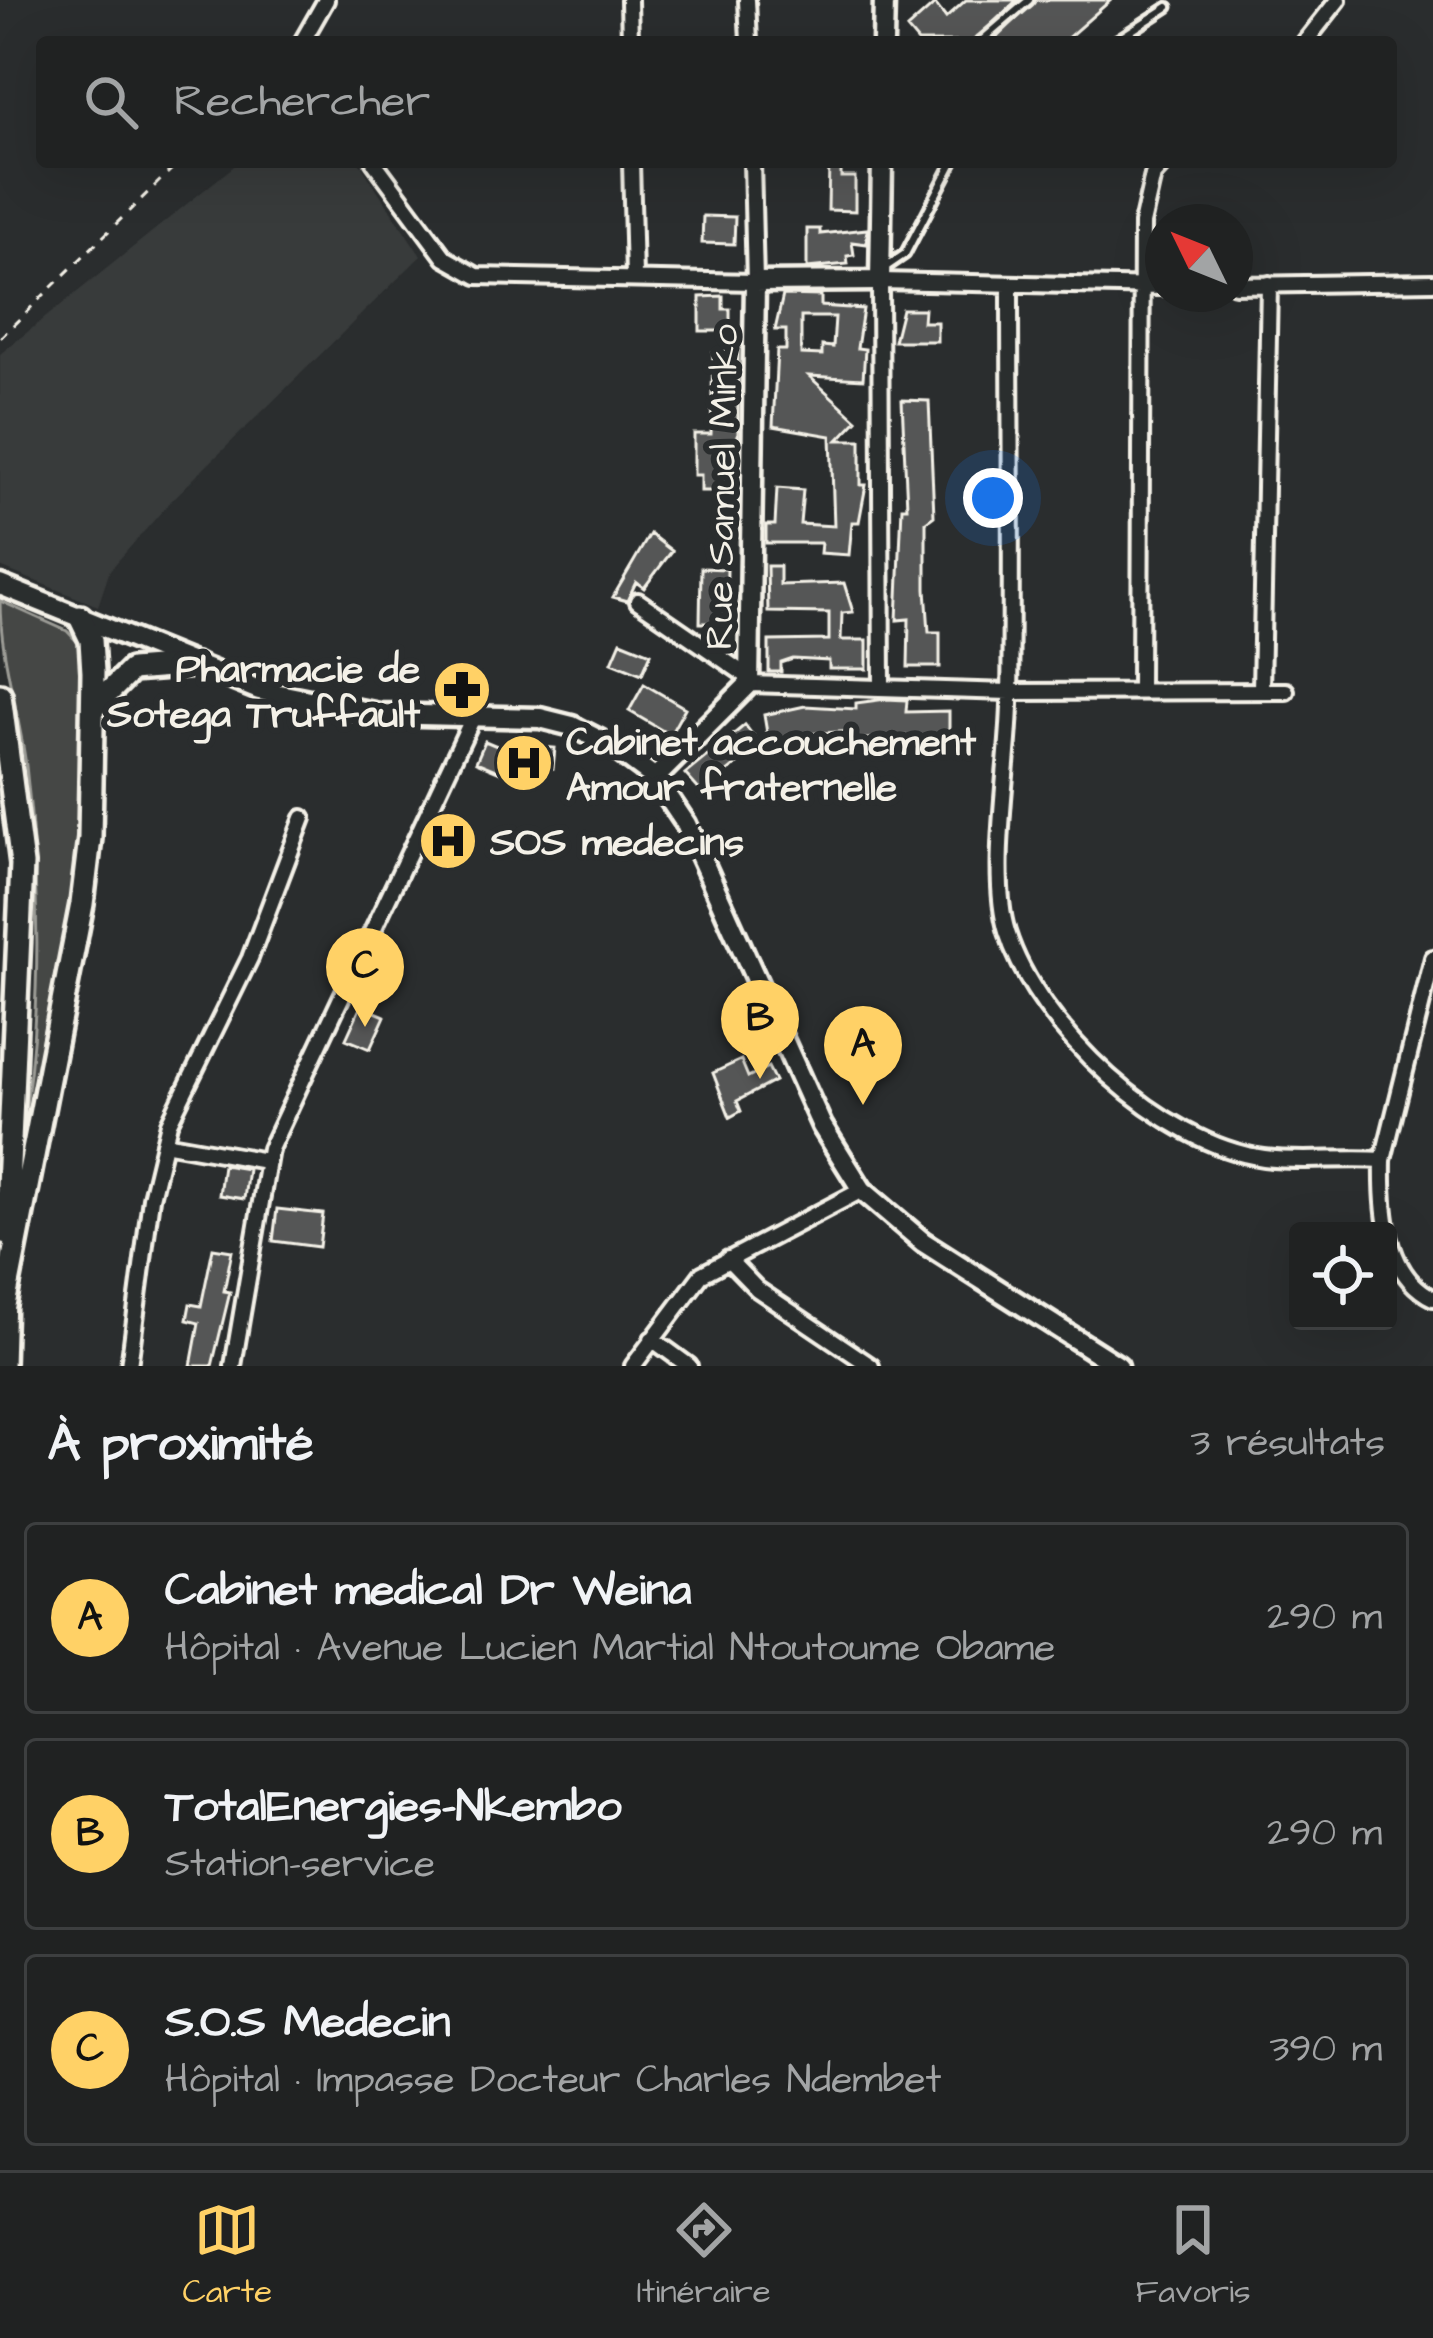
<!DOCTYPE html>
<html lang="fr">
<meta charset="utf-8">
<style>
body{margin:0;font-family:"Architects Daughter",sans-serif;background:#282a2a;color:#f1f3f6}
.controls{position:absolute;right:36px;bottom:36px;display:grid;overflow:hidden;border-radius:12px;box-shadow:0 12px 48px #0002}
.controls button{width:108px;height:108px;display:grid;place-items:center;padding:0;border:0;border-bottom:3px solid #3d3f40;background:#202222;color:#f1f3f6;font:60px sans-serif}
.compass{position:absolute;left:1145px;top:204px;width:108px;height:108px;border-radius:50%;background:#202222;box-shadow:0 12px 48px #0002;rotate:313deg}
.you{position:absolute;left:993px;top:498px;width:42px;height:42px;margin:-30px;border:9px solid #fff;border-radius:50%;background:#1a73e8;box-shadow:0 0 0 18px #1a73e833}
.badge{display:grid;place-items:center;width:78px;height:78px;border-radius:50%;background:#ffd166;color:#111;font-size:39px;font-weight:700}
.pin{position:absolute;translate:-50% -99px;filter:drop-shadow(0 3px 6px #0008)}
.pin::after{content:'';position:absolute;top:63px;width:42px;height:36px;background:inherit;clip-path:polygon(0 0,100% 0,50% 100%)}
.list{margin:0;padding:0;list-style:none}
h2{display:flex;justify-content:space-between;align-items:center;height:156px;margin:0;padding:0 48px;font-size:51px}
h2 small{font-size:39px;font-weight:400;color:#a2a4a5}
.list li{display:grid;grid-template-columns:78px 1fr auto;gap:36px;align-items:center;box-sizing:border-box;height:192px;margin:0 24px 24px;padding:0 24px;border:3px solid #3d3f40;border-radius:12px}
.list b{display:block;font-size:45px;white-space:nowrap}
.list p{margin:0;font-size:39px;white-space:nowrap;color:#a2a4a5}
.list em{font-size:39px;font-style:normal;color:#a2a4a5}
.icon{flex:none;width:66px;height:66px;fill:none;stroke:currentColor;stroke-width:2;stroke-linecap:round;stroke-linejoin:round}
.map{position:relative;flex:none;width:1433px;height:1366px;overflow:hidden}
.search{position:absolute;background:#202222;box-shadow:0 12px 48px #0002;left:36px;right:36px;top:36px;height:132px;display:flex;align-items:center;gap:30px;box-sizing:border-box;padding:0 42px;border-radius:12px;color:#a2a4a5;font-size:45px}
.sheet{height:804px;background:#202222}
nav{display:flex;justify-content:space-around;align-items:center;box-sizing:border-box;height:168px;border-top:3px solid #3d3f40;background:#202222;font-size:33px;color:#a2a4a5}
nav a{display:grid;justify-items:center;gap:6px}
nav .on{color:#ffd166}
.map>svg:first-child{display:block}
.built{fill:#373a3a}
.green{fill:#444645;stroke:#9c9c96;stroke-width:3}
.building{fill:#555756;stroke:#f4f1e8;stroke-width:3;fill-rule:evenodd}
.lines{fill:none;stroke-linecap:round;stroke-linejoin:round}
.lane-casing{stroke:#f4f1e8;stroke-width:15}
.street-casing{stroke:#f4f1e8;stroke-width:22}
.secondary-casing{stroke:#f4f1e8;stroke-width:27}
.primary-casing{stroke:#f4f1e8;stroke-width:30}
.path{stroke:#f4f1e8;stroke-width:3;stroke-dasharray:9 9;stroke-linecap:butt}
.lane{stroke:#2a2d2e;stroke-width:6}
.street{stroke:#2a2d2e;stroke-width:14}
.secondary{stroke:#2a2d2e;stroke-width:18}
.primary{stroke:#2a2d2e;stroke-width:21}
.labels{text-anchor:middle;stroke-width:12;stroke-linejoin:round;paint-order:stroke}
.street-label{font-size:39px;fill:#f4f1e8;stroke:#2a2d2e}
.poi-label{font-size:39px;font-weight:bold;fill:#f4f1e8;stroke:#2a2d2e;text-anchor:start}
</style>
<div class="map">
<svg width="1433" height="1366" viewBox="0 0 1433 1366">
<rect width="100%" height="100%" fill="#2a2d2e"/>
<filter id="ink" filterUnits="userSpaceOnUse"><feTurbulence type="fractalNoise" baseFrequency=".00833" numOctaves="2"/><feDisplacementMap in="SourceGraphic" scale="24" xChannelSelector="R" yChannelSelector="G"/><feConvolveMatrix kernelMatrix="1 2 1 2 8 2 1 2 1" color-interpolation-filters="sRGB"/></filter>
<g filter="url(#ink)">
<!-- built -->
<path class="built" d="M 239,162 L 359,162 L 421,256 L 172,500 L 110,570 L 98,606 L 0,567 L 0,354 Z"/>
<!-- green -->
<path class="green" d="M 0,601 L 67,631 L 85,650 L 77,875 L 28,1137 L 21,1137 C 42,1017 40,886 26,766 C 19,710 0,658 0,601 Z"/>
<!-- building -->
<path class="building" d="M 966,0 L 1017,0 L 973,42 L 918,42 L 907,29 L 935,4 L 946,18 Z
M 1036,0 L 1111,0 L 1063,42 L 992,42 Z
M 829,162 L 841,162 L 841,177 L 855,177 L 855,211 L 828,210 Z
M 703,216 L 735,217 L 734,244 L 702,243 Z
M 807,229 L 820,229 L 820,234 L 867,229 L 867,244 L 852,242 L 854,255 L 847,256 L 848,264 L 807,268 Z
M 783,295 L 821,296 L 821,306 L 863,309 L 857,348 L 865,349 L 863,379 L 809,376 L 857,420 L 838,440 L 861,440 L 861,485 L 866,485 L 859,522 L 852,522 L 849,555 L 820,553 L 821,543 L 766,543 L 766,525 L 775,525 L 777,488 L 803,490 L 800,524 L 834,526 L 831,436 L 773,426 L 777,350 L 786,350 L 786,330 L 775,330 ZM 801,317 L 835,317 L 833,347 L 822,346 L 822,355 L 801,354 Z
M 723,296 L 723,309 L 730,309 L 730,331 L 700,331 L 700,297 Z
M 902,309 L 924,309 L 923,322 L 937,322 L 937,341 L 894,341 Z
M 738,351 L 738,515 L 727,515 L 728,491 L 701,491 L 701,475 L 694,475 L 694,434 L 711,434 L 713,352 Z
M 902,400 L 929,401 L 934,516 L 926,522 L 926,589 L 929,632 L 940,632 L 940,667 L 908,667 L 909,619 L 897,620 L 902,507 L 907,507 Z
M 650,534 L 672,551 L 644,588 L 636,582 L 627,601 L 613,597 Z
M 767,566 L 780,566 L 780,585 L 844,583 L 853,612 L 842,613 L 841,640 L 867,640 L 867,669 L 829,669 L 829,661 L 793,659 L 781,663 L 781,672 L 769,672 L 769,641 L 829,640 L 829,613 L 768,612 Z
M 701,568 L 727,569 L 726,623 L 700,623 Z
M 621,641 L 651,653 L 642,674 L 612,662 Z
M 644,684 L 685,708 L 670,735 L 629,711 Z
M 886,699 L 907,700 L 906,712 L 949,711 L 949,740 L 905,741 L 905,736 L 856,740 L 856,731 L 805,734 L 807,744 L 776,750 L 773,735 L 768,739 L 764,715 L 805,706 L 856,709 L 856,703 Z
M 745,725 L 760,745 L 702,793 L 685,774 Z
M 485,741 L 516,754 L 517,745 L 555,748 L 553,768 L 532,766 L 531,778 L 510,776 L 476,762 Z
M 361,1006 L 385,1016 L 370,1049 L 346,1039 Z
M 741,1060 L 748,1077 L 768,1067 L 775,1081 L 737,1101 L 741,1111 L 730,1117 L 713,1073 Z
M 223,1165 L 248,1169 L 244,1199 L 219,1195 Z
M 277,1209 L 323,1214 L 319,1247 L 273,1241 Z
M 213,1248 L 232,1251 L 224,1291 L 230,1292 L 212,1366 L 191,1366 L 199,1323 L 187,1320 L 190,1304 L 201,1306 Z"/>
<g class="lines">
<!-- lane casing -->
<g class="lane-casing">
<path id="lane" d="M 980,42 L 1029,0
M 1114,42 L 1168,7
M 883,269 L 905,254 L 953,162"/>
</g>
<!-- street casing -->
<g class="street-casing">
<path id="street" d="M 629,0 L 630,42
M 747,0 L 749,42
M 302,42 L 326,0
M 1305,42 L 1338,0
M 374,162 L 445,258 L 477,276 L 755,282 L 752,162
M 631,162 L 634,277
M 1010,284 C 1010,424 1012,564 1010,704 C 1009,767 989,874 1007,932 C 1037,1028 1163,1145 1264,1158 C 1303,1163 1343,1157 1383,1160
M 1235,285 L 1433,282
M 638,601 L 750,678
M 749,684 L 1010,692 L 1286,691
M 882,688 L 880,281 L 1163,287
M 1140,691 L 1142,224 L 1153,175 L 1165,162
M 1261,691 L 1269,284
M 1433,958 L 1383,1160 C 1382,1209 1385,1275 1433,1298
M 164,1143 L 266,1161
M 728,1259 L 757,1289 L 871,1366
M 652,1339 L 689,1366
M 129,1366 L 151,1198 L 169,1123 L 250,958 L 303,818
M 233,1366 L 270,1149 L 474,715
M 633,1366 L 702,1274 L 862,1190"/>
</g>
<!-- secondary casing -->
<g class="secondary-casing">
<path id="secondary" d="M 883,42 L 884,0
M 0,585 L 259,690 L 379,714 L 540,718 L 572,726 L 613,747 L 655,778 L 686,824 L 822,1126 L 862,1190 L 923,1242 L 1118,1366
M 655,778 L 749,684 L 755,282 L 880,281 L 882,162"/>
</g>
<!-- primary casing -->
<g class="primary-casing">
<path id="primary" d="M 0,695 L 22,864 L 6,1233
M 94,707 L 131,670 L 195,665
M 4,1305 L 82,904 L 90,838 L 93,672 L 91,640 L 80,617
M 2,1366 L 4,1295"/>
</g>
<!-- path -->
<path class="path" d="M 0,338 L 179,162"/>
<!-- lane -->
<use href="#lane" class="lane"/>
<!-- street -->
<use href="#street" class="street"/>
<!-- secondary -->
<use href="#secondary" class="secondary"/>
<!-- primary -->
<use href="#primary" class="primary"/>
</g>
</g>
<!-- icons -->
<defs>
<g id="pharmacy-disc" transform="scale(3)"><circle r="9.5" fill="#ffd166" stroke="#2a2d2e"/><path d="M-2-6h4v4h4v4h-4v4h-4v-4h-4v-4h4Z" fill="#111"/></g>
<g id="hospital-disc" transform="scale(3)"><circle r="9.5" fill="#ffd166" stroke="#2a2d2e"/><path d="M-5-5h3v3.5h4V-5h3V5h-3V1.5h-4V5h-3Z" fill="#111"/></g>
</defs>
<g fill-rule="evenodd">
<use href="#pharmacy-disc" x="462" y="690"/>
<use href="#hospital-disc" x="524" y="763"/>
<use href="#hospital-disc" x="448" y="841"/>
</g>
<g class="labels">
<!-- street labels -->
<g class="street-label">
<text transform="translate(720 487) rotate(-89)" y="14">Rue Samuel Minko</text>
</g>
<!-- poi labels -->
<g class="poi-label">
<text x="420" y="682" text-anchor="end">Pharmacie de<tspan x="420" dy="45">Sotega Truffault</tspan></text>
<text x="566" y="755">Cabinet accouchement<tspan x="566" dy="45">Amour fraternelle</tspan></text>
<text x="490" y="855">SOS medecins</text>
</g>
</g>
</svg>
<div class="controls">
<button><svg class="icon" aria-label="locate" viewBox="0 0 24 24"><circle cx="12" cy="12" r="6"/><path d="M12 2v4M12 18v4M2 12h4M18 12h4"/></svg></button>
</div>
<svg class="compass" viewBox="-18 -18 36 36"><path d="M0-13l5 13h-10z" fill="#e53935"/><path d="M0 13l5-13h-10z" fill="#a2a4a5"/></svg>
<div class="you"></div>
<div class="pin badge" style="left:863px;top:1105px">A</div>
<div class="pin badge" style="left:760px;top:1079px">B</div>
<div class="pin badge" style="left:365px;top:1027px">C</div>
<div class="search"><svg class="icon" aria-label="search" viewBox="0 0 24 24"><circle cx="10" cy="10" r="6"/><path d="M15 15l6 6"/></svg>Rechercher</div>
</div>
<section class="sheet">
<h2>À proximité<small>3 résultats</small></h2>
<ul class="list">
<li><span class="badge">A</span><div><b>Cabinet medical Dr Weina</b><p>Hôpital · Avenue Lucien Martial Ntoutoume Obame</p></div><em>290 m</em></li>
<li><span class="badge">B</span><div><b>TotalEnergies-Nkembo</b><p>Station-service</p></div><em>290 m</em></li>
<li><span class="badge">C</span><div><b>S.O.S Medecin</b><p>Hôpital · Impasse Docteur Charles Ndembet</p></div><em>390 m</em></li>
</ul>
</section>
<nav>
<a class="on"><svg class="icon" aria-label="map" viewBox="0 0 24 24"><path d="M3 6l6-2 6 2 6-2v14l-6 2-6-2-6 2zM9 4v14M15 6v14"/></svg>Carte</a>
<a><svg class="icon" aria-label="directions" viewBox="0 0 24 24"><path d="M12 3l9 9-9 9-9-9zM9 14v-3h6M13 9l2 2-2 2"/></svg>Itinéraire</a>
<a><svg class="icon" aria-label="saved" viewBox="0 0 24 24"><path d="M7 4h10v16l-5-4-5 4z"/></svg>Favoris</a>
</nav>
